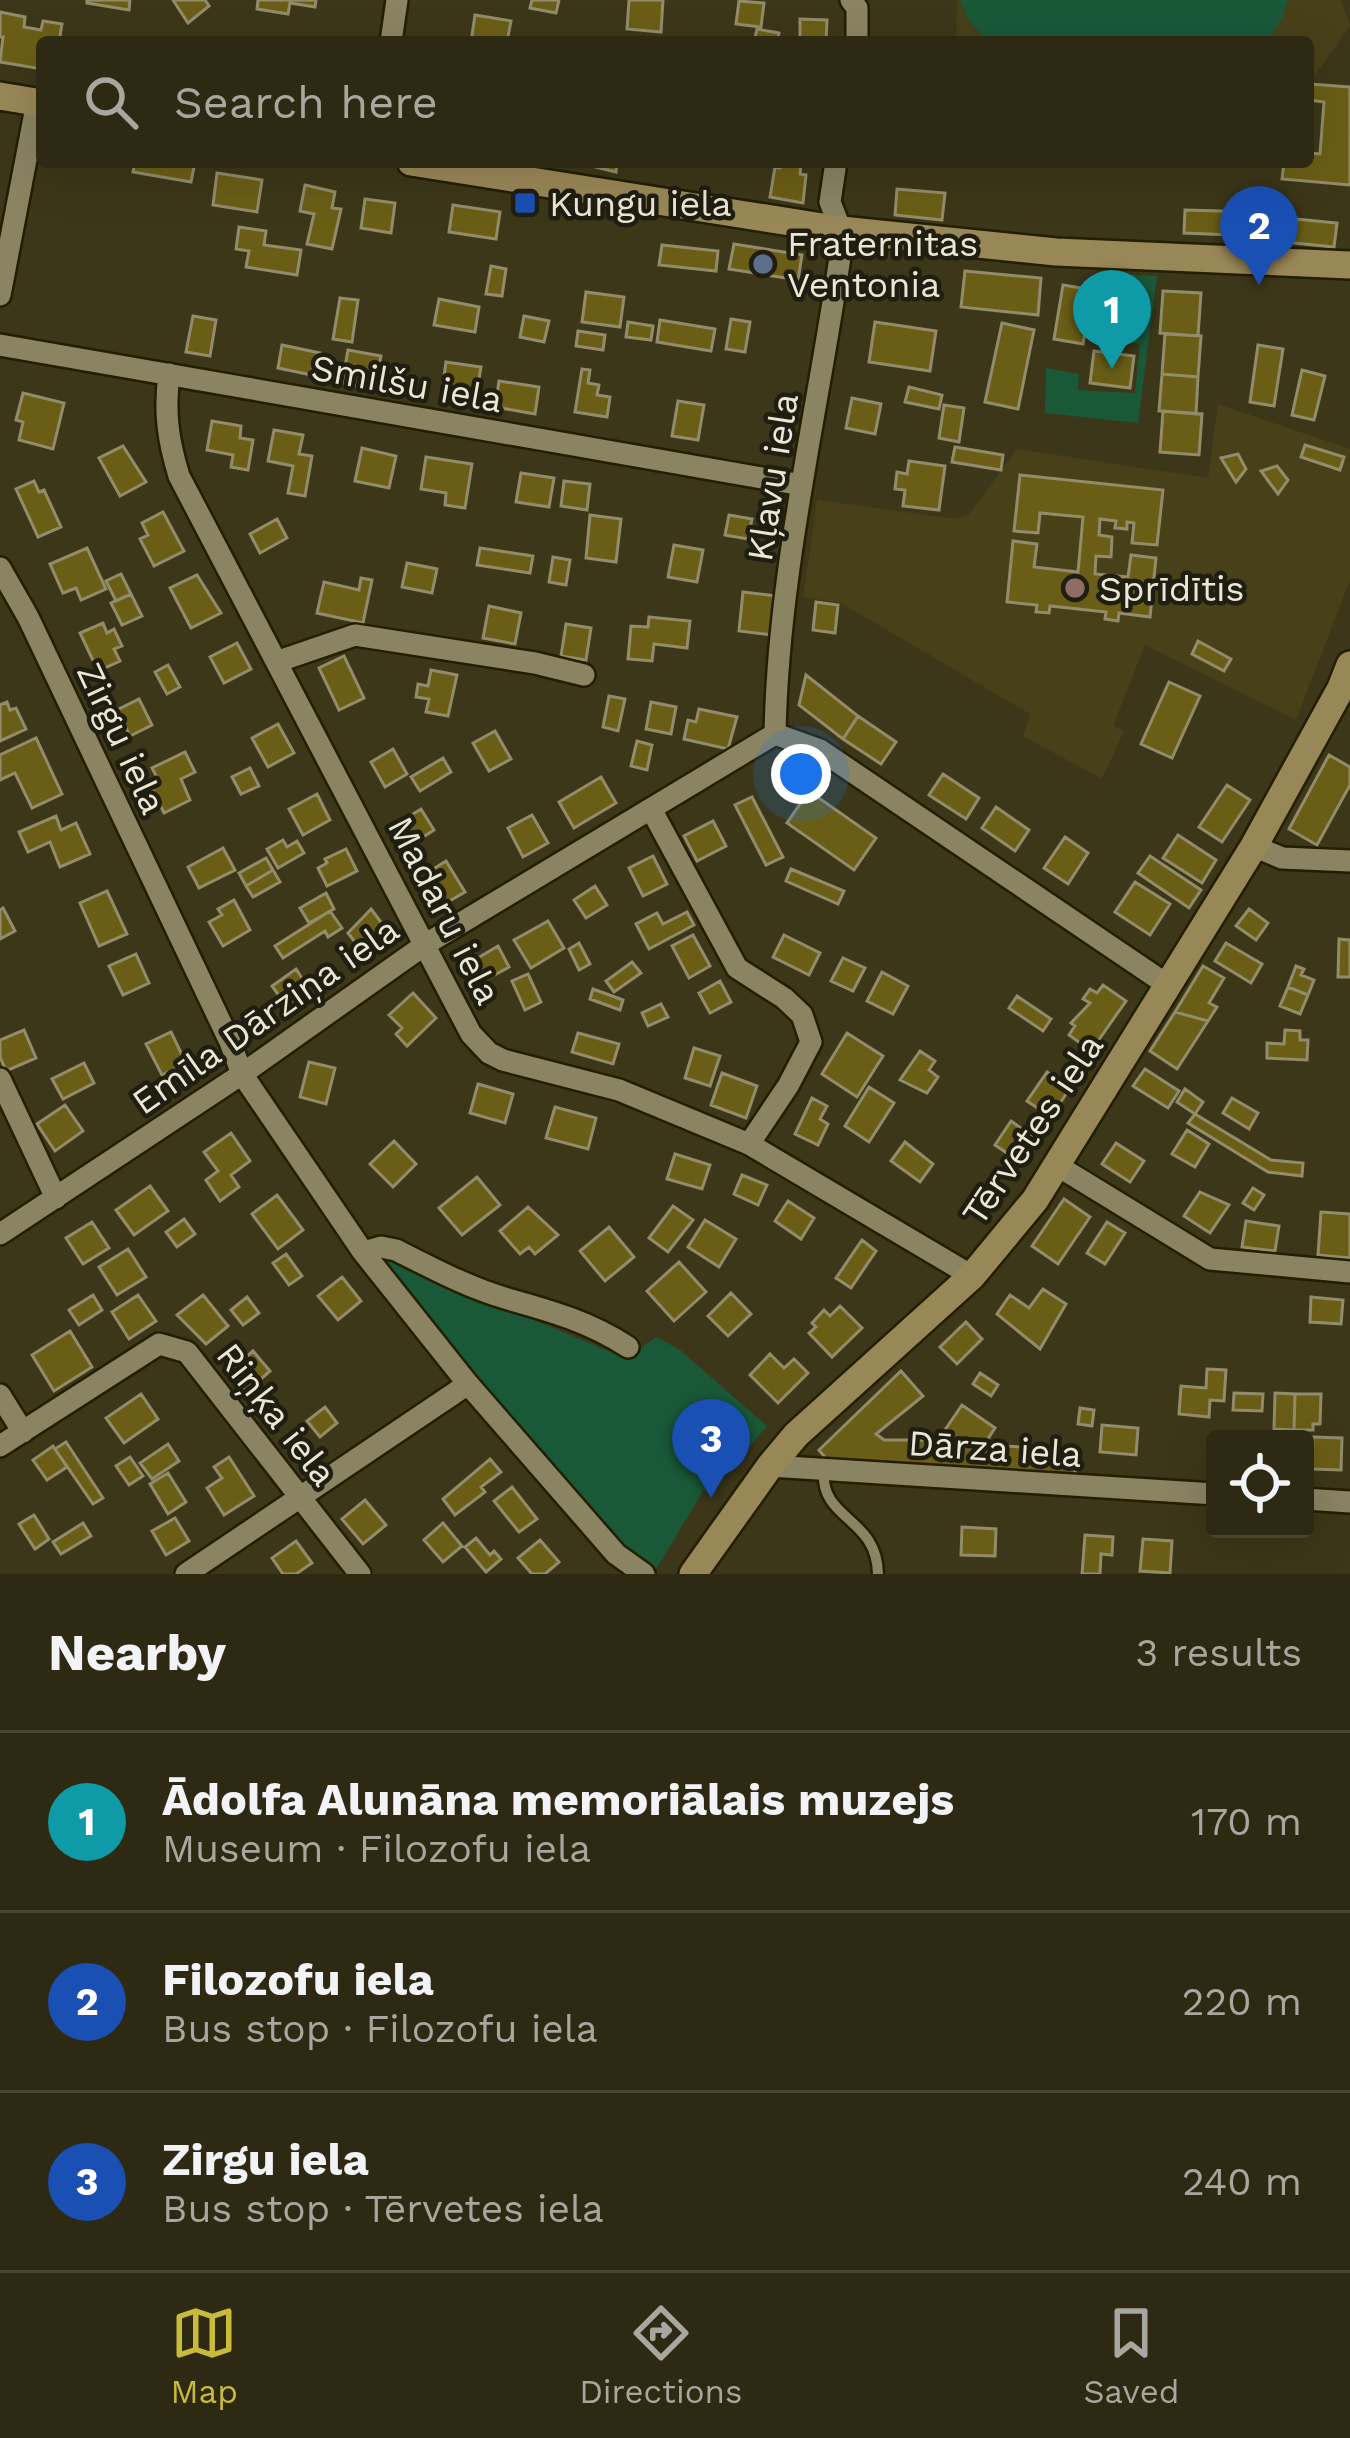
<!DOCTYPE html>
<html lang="en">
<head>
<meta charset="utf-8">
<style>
  :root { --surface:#2d2912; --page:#35311b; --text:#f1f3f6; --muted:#a7a69f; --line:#484532; --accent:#c8bb3b }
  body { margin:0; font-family:"Work Sans",sans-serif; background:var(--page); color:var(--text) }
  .controls { position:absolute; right:36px; bottom:36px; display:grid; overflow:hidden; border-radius:12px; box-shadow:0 12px 48px #0002 }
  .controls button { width:108px; height:108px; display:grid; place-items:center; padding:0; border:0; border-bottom:3px solid var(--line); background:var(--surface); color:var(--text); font:60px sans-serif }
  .you { position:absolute; left:801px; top:774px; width:42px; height:42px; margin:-30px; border:9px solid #fff; border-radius:50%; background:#1a73e8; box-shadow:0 0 0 18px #1a73e833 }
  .badge { display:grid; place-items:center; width:78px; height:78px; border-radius:50%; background:var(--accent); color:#fff; font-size:39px; font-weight:700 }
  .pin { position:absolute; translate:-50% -99px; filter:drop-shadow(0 3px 6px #0008) }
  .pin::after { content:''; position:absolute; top:63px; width:42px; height:36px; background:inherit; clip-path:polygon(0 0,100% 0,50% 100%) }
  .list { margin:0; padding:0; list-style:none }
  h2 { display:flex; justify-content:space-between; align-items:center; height:156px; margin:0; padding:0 48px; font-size:51px }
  h2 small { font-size:39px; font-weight:400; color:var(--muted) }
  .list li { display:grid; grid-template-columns:78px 1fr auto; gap:36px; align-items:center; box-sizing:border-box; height:180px; padding:0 48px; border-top:3px solid var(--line) }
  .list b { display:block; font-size:45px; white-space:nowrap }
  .list p { margin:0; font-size:39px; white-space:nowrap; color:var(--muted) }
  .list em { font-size:39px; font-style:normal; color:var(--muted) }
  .icon { flex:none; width:66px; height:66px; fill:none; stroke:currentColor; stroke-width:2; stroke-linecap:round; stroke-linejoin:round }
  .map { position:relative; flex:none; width:1350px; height:1574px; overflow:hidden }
  .search { position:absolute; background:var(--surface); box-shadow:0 12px 48px #0002; left:36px; right:36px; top:36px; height:132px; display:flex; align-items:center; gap:30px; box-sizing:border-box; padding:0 42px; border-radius:12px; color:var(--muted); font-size:45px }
  .sheet { height:696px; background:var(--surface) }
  nav { display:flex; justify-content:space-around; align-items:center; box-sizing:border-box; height:168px; border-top:3px solid var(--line); background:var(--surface); font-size:33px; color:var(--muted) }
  nav a { display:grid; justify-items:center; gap:6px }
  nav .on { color:var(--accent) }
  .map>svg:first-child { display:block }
</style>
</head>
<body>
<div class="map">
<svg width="1350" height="1574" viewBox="0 0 1350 1574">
  <rect width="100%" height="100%" fill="#3c3718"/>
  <path fill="#474019" d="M957 0H1341L1350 26 1315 75 1308 74V42H956Z
    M1218 404 1350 449V580L1296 720 1145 645 1113 726 1124 731 1102 779 1023 736 1030 714 841 603 803 597 817 500 957 519 969 514 1017 449 1208 478Z"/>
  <path fill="#195938" d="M960 0H1288L1283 17 1267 42H989L969 21Z
    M1102 273 1116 274 1110 341H1096Z
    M1122 274 1157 276 1138 423 1045 413 1046 368 1079 374 1078 390 1135 393 1140 344 1116 341 1117 328 1124 323 1119 313Z
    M385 1258 618 1355 629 1357 656 1337 679 1349 767 1426 739 1459 723 1466 703 1491 656 1569 614 1539 380 1265Z"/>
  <path fill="#6a5e16" stroke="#928c6b" stroke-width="3" d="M87 0H130L129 10 87 3Z
    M173 0H205L209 6 188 23Z
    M258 0H316L315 7 290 3 288 14 257 9Z
    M532 0H559L556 13 530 8Z
    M629 0H663L661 32 627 29Z
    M739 1 764 3 761 27 736 24Z
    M0 12 25 17 24 27 41 30 43 21 62 24 59 42H42V69L0 62 3 37H0Z
    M475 15 511 21 507 42H471Z
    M800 19 827 20 826 42H800Z
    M757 29 779 33 777 42H754Z
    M1310 84 1350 87V185L1282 179 1284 162H1308V153L1320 154 1324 102 1309 100Z
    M135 162H195L191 182 133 172Z
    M576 162H617L616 172Z
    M781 162 801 164 800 174 806 175 803 203 770 197 775 167 780 168Z
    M217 173 262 180 257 212 213 205Z
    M305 185 335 192 332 208 341 209 332 249 307 244 314 214 300 211Z
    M897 189 945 193 942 220 895 215Z
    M365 199 395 203 391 233 361 228Z
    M453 205 500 212 496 239 449 232Z
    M1185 210 1257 212 1256 236 1184 233Z
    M1276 217 1337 223 1334 247 1274 241Z
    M239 227 266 231 264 245 301 250 297 275 246 267 249 251 236 249Z
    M734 244 802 255 798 280 729 269Z
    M662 245 718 251 716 271 659 265Z
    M491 266 506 269 502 296 486 294Z
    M965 271 1041 278 1038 315 961 307Z
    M1063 285 1093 290 1083 344 1054 339Z
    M1163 291 1201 293 1198 336 1160 333Z
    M586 292 624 297 620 327 582 322Z
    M340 298 358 300 352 342 333 339Z
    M439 299 479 307 475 332 434 325Z
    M193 316 216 320 210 356 186 352Z
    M524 316 549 321 544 342 520 337Z
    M731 319 750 322 745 352 726 349Z
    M660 320 715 329 711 351 657 342Z
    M628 322 653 326 651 340 626 337Z
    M875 322 936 331 930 371 869 362Z
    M1002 323 1034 330 1018 409 985 402Z
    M578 331 605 335 603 350 576 346Z
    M1165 334 1201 336 1198 377 1162 374Z
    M282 345 320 353 316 376 278 368Z
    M1258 345 1283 349 1274 406 1250 402Z
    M348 350 381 356 374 390 342 383Z
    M1094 351 1134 356 1130 388 1090 383Z
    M446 362 481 367 475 403 441 397Z
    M582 369 590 370 588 383 599 385 597 395 610 397 607 417 575 412Z
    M1302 370 1325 376 1314 420 1292 415Z
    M1162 374 1198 377 1196 414 1159 411Z
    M499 381 539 387 535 414 495 407Z
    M909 387 942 395 939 409 905 402Z
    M23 393 64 403 53 449 19 440 23 422 16 420Z
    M852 398 881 404 875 434 846 428Z
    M678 401 704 405 698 440 672 436Z
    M944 405 964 408 959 442 939 438Z
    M1163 411 1202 414 1199 455 1160 452Z
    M212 421 241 426 240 438 253 440 248 470 231 467 233 455 207 450Z
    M274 430 303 435 299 454 312 456 305 496 288 493 293 466 268 461Z
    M1305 445 1344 457 1340 470 1301 457Z
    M123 446 146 482 120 496 99 458Z
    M955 447 1003 455 1001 470 952 462Z
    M362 448 396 456 389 488 355 481Z
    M1238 454 1246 469 1236 482 1221 458Z
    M426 457 472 464 465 508 445 505 446 493 421 489Z
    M909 461 945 466 939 510 903 506 905 490 895 489 897 472 907 474Z
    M1277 466 1288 480 1278 494 1261 471Z
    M521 473 554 478 549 507 516 502Z
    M1020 475 1163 490 1157 545 1132 543 1134 523 1127 522V529L1115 528 1116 521 1100 519 1099 535 1112 537 1111 557 1096 556 1095 574 1128 577 1131 555 1156 558 1150 617 1119 613 1118 621 1105 619 1106 612 1050 606 1049 613 1036 612 1037 605 1007 602 1013 541 1037 544 1034 567 1078 572 1083 517 1040 513 1038 533 1014 531Z
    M34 481 39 492 44 490 61 527 38 537 16 489Z
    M564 481 590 484 587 510 561 506Z
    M163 512 184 551 154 566 140 539 148 535 142 523Z
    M590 515 621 519 616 562 586 558Z
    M729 515 752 519 748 539 725 535Z
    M277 519 287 538 260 553 250 534Z
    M674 545 703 550 697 582 668 577Z
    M87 548 106 589 81 600 76 588 63 593 50 564Z
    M480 548 533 556 530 573 477 565Z
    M553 557 570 560 566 585 549 582Z
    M407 563 437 569 432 593 402 587Z
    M121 574 131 594 116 601 106 581Z
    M197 575 221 613 191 628 170 588Z
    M361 578 372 580 363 623 317 613 324 582 359 590Z
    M743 592 777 596 773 635 739 631Z
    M131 594 142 616 122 625 111 603Z
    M816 602 838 605 835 633 813 630Z
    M489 606 521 613 515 644 483 638Z
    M649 617 690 621 687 648 654 644 652 661 628 659 631 626 648 627Z
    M103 623 107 633 114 629 122 646 114 649 120 661 98 671 80 633Z
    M566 624 591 628 586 660 561 656Z
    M1198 641 1231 659 1224 671 1192 654Z
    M237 643 251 669 224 683 210 657Z
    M344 656 364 698 339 710 319 668Z
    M168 665 180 687 167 694 155 672Z
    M431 670 457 675 448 716 426 712 429 699 416 697 418 684 428 686Z
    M806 675 858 716 843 739 799 705Z
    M1169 682 1200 696 1172 758 1141 744Z
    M609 696 625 699 618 731 603 727Z
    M139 699 152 725 130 736 117 710Z
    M7 702 10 710 16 708 26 729 0 741V705Z
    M651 702 676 707 671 734 646 729Z
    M699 709 737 717 728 749 684 739 688 720 696 722Z
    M858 716 896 742 881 764 843 739Z
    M278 724 294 753 268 767 252 738Z
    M495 731 511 759 489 771 473 743Z
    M36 738 62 794 32 808 15 773 0 780V755Z
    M637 741 652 745 647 770 631 766Z
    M393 749 407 774 385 787 371 762Z
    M185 752 195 772 181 779 190 800 164 813 152 788 160 783 152 768Z
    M1329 755 1350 767V785L1317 845 1289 829Z
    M443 758 451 772 420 791 411 777Z
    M250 768 259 786 241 794 232 777Z
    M943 774 979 798 966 819 929 795Z
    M601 777 616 803 574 828 559 802Z
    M1227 785 1250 800 1222 842 1199 827Z
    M809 791 876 838 854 870 787 823Z
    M317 794 330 820 303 835 289 809Z
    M752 797 783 857 766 865 735 805Z
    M996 807 1029 830 1015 851 982 828Z
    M421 809 434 830 414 843 400 822Z
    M532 815 548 843 523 857 508 828Z
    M56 816 61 830 76 823 90 854 60 867 50 842 28 852 19 832Z
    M713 821 726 846 697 861 684 836Z
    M1178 835 1216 860 1202 883 1163 858Z
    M1065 837 1088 853 1068 884 1044 868Z
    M283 840 287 847 297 841 304 853 278 868 267 849Z
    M223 848 235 870 199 888 188 867Z
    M346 849 357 871 327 886 318 868 327 863 325 859Z
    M653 856 667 884 643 896 629 868Z
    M1150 856 1201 890 1189 908 1138 873Z
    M266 858 273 870 246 886 239 873Z
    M446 861 465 892 446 903 427 873Z
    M791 869 844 891 838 904 786 881Z
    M273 870 280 882 253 897 246 886Z
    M1135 882 1170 904 1150 935 1115 912Z
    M595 886 607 905 586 918 574 900Z
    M107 891 127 934 99 946 80 903Z
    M326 893 334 909 309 923 300 908Z
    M234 900 250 930 223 946 209 922 222 915 218 909Z
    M3 908 15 931 0 939V910Z
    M371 909 390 934 364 954 348 933Z
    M1249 909 1268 923 1256 940 1236 926Z
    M330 911 342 928 328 937 325 931 283 958 275 946Z
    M687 912 694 925 649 949 636 924 657 913 663 924Z
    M548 921 564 948 531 968 514 940Z
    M693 935 710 966 689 978 672 946Z
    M784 935 820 953 809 975 773 957Z
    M1339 939 1350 940V977H1338Z
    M579 943 590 964 579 970 569 949Z
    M1226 943 1262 964 1251 983 1215 961Z
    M498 946 509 967 487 979 476 959Z
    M136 954 149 983 123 995 109 966Z
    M843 958 865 968 853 991 831 981Z
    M632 962 641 973 614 992 606 981Z
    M1203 966 1224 978 1209 1003 1217 1007 1208 1021 1175 1012Z
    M1296 966 1304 969 1301 975 1314 980 1308 995 1288 987Z
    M296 969 313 995 290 1011 272 986Z
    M882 972 908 986 893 1014 867 1001Z
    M528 974 541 1002 525 1010 512 981Z
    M720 981 731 1002 710 1013 699 993Z
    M1103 985 1126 1001 1091 1051 1069 1035 1075 1026 1071 1023 1090 1003 1083 999 1090 989 1097 993Z
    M1288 987 1308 995 1300 1014 1280 1006Z
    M593 989 623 1000 620 1010 590 999Z
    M413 993 436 1018 407 1046 396 1034 402 1028 389 1015Z
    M1017 996 1051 1019 1043 1031 1009 1008Z
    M661 1004 668 1017 648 1026 642 1013Z
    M1175 1012 1208 1021 1177 1069 1150 1051Z
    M24 1030 36 1058 6 1071 0 1057V1040Z
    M1285 1030 1300 1031V1040H1308L1307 1060 1267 1058V1043L1284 1044Z
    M171 1032 186 1063 162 1075 146 1044Z
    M578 1033 619 1044 613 1064 572 1052Z
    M847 1033 883 1056 857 1097 822 1074Z
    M694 1048 720 1056 710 1086 685 1078Z
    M920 1051 935 1061 929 1070 938 1077 927 1093 900 1080Z
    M309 1062 335 1068 326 1104 300 1097Z
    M84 1063 94 1083 63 1099 52 1079Z
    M1145 1069 1179 1091 1168 1108 1133 1086Z
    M1047 1072 1070 1088 1051 1117 1027 1101Z
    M722 1073 757 1086 746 1118 711 1105Z
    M478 1084 513 1094 505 1123 470 1113Z
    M869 1087 894 1103 869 1142 845 1126Z
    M1185 1089 1203 1102 1195 1114 1177 1102Z
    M812 1098 827 1106 820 1119 828 1124 818 1145 795 1134Z
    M1232 1098 1258 1113 1249 1129 1223 1113Z
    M65 1105 83 1131 55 1151 37 1124Z
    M555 1107 596 1118 588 1149 546 1138Z
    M1195 1114 1271 1160 1303 1163 1302 1176 1268 1172 1188 1123Z
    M1011 1121 1038 1140 1022 1163 995 1145Z
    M1187 1130 1209 1144 1195 1167 1172 1154Z
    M231 1133 250 1161 231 1175 239 1187 220 1201 206 1180 218 1171 204 1152Z
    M394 1141 416 1164 393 1187 370 1164Z
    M905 1142 933 1164 920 1182 891 1161Z
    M1116 1143 1144 1161 1130 1182 1102 1164Z
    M675 1154 710 1165 702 1189 667 1179Z
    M742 1175 767 1185 758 1205 734 1194Z
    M477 1177 500 1205 462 1235 439 1208Z
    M150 1186 168 1211 134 1235 116 1210Z
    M1253 1188 1264 1195 1254 1210 1243 1203Z
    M1200 1192 1229 1205 1210 1233 1184 1216Z
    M277 1195 303 1230 278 1249 252 1214Z
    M1064 1199 1090 1217 1058 1264 1032 1246Z
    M788 1201 814 1218 801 1239 775 1221Z
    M673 1206 693 1220 668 1252 649 1238Z
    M528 1207 558 1235 535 1254 529 1247 520 1254 500 1231Z
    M1321 1212 1350 1214V1258L1318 1255Z
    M184 1219 195 1234 177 1247 166 1232Z
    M705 1220 736 1239 719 1267 688 1247Z
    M1246 1221 1279 1226 1275 1251 1242 1247Z
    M92 1222 109 1248 83 1264 66 1238Z
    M1107 1222 1125 1233 1105 1264 1087 1253Z
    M609 1227 634 1257 605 1281 580 1251Z
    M862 1240 876 1251 851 1288 836 1278Z
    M128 1249 146 1277 117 1295 99 1267Z
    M286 1254 302 1276 289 1285 273 1263Z
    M679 1262 706 1292 674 1321 647 1291Z
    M342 1277 361 1301 338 1320 318 1296Z
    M1043 1289 1066 1304 1040 1349 997 1314 1010 1295 1029 1308Z
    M731 1293 751 1314 728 1336 708 1316Z
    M93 1295 102 1310 79 1325 69 1310Z
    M138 1295 156 1321 129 1339 112 1312Z
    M203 1295 228 1326 206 1344 177 1315Z
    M247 1297 259 1313 243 1325 231 1310Z
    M1311 1297 1343 1300 1341 1324 1310 1322Z
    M840 1306 862 1328 832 1357 809 1333 816 1327 812 1323 824 1310 830 1316Z
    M966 1322 982 1339 957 1364 940 1347Z
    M70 1331 92 1367 54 1391 32 1355Z
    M253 1351 270 1371 246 1392 229 1372Z
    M770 1354 784 1368 794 1359 808 1373 778 1403 750 1375Z
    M1207 1369 1226 1370 1224 1401 1210 1400 1209 1417 1179 1414 1181 1386 1206 1388Z
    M901 1371 923 1396 876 1434 884 1440H938L962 1405 995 1428 984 1445 1077 1450 1075 1476 828 1461 819 1450Z
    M980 1373 998 1385 991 1396 973 1384Z
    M1234 1393 1263 1394 1262 1411 1233 1410Z
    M1275 1393 1295 1394 1294 1430 1274 1429Z
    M141 1394 158 1419 124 1443 106 1418Z
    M1295 1394H1321L1320 1424H1313V1430H1294Z
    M325 1407 337 1423 320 1437 307 1421Z
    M1080 1408 1094 1410 1092 1426 1078 1424Z
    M1102 1425 1138 1428 1136 1455 1100 1452Z
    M1313 1437 1342 1438 1341 1470 1312 1469Z
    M66 1442 103 1498 93 1504 55 1449Z
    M168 1444 179 1461 152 1479 140 1463Z
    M53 1446 67 1467 47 1480 33 1460Z
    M130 1457 143 1476 129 1485 116 1466Z
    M229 1457 254 1496 224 1515 207 1488 222 1478 214 1467Z
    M490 1459 501 1472 481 1487 485 1492 455 1515 443 1499Z
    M168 1473 186 1502 168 1514 150 1484Z
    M512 1487 537 1519 519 1532 494 1501Z
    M365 1500 386 1525 363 1544 342 1519Z
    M34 1515 49 1539 35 1549 19 1524Z
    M175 1518 189 1541 166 1555 152 1531Z
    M83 1523 91 1536 61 1554 53 1542Z
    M443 1523 462 1546 443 1562 424 1540Z
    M962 1527 996 1529 995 1556 961 1555Z
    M1085 1535 1113 1537 1112 1555 1101 1554 1100 1574H1082Z
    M476 1538 490 1555 494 1551 501 1559 486 1572 465 1547Z
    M1143 1539 1172 1541 1170 1573 1140 1571Z
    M540 1540 559 1562 545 1574H532L518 1558Z
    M296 1541 312 1563 296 1574H283L272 1558Z"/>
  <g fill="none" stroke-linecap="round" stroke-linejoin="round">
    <g stroke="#231e00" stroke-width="15">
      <path id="lane" d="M824 1469C819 1521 877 1516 878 1574"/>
    </g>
    <g stroke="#231e00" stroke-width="26">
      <path id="street" d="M851 0 857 8V42
        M391 42 397 0
        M0 295 37 102
        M0 345 802 485
        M169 374C164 412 168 440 179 476L471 1034 489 1053 503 1060 619 1090 749 1144 972 1276
        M0 568 28 617 230 1042 242 1074 363 1252 468 1384 616 1554 644 1574
        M279 661 355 635 535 663 584 675
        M775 734C778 575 817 415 840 257L841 230 830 202 836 162
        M651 809 737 968 784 998 802 1015 811 1042 788 1086 749 1144
        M1254 846 1282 858 1350 861
        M0 1079 56 1198
        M1058 1166 1210 1259 1350 1272
        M0 1234 242 1074 426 944 775 734 820 750 1169 986
        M363 1252 381 1247 396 1250C432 1268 469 1288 508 1299 551 1311 590 1322 628 1347
        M0 1395 23 1432
        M0 1446 159 1344 187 1352 360 1574
        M770 1466 1215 1494
        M1305 1499 1350 1502
        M186 1574 468 1384"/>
    </g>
    <g stroke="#231e00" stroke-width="32">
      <path id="secondary" d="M0 96 42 103
        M411 162 841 230 1056 252 1350 265
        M693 1574 770 1466 796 1435 972 1276 1035 1200 1254 846 1341 688 1350 665"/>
    </g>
    <use href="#lane" stroke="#8a8463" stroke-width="10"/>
    <use href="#street" stroke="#8a8463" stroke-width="21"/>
    <use href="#secondary" stroke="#998857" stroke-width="27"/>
  </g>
  <rect fill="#1a4fb4" stroke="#201e11" stroke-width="4.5" x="513" y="191" width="24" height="24" rx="6"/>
  <circle fill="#5c6f8a" stroke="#201e11" stroke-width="4.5" cx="763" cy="264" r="12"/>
  <circle fill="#8d6e63" stroke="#201e11" stroke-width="4.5" cx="1075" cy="588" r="12"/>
  <g text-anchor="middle" stroke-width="9" stroke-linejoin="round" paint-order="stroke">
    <g font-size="36" fill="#eae7d5" stroke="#201e11" text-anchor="start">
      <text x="549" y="216">Kungu iela</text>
      <text x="787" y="256">Fraternitas<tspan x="787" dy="41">Ventonia</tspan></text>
      <text x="1099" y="601">Sprīdītis</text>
    </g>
    <g font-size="36" fill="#eae7d5" stroke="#201e11">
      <text transform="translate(407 383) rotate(10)" y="13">Smilšu iela</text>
      <text transform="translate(772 477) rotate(-81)" y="13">Kļavu iela</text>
      <text transform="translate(122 738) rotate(65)" y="13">Zirgu iela</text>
      <text transform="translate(445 910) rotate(63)" y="13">Madaru iela</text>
      <text transform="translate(265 1015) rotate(-35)" y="13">Emīla Dārziņa iela</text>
      <text transform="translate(1032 1129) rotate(-56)" y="13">Tērvetes iela</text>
      <text transform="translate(277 1414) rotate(52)" y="13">Riņķa iela</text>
      <text transform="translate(995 1448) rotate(4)" y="13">Dārza iela</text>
    </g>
  </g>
</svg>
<div class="controls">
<button><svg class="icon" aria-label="locate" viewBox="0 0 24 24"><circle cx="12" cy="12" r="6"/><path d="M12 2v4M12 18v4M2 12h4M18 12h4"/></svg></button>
</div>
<div class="you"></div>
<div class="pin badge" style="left:1112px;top:369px;background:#0f9aa8">1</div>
<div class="pin badge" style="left:1259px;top:285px;background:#1a4fb4">2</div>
<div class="pin badge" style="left:711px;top:1498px;background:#1a4fb4">3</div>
<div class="search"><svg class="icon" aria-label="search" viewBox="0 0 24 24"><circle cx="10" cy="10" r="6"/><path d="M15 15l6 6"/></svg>Search here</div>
</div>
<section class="sheet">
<h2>Nearby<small>3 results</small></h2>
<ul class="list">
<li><span class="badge" style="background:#0f9aa8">1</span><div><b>Ādolfa Alunāna memoriālais muzejs</b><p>Museum · Filozofu iela</p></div><em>170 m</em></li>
<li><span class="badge" style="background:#1a4fb4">2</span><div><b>Filozofu iela</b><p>Bus stop · Filozofu iela</p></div><em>220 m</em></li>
<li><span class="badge" style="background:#1a4fb4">3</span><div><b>Zirgu iela</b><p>Bus stop · Tērvetes iela</p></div><em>240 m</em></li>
</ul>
</section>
<nav>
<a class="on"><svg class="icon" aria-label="map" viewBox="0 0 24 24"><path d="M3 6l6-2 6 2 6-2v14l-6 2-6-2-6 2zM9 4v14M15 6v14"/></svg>Map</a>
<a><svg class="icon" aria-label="directions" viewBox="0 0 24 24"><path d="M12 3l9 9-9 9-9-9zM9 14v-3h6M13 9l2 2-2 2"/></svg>Directions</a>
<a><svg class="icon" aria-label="saved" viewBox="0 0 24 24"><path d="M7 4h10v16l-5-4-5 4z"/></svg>Saved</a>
</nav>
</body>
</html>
